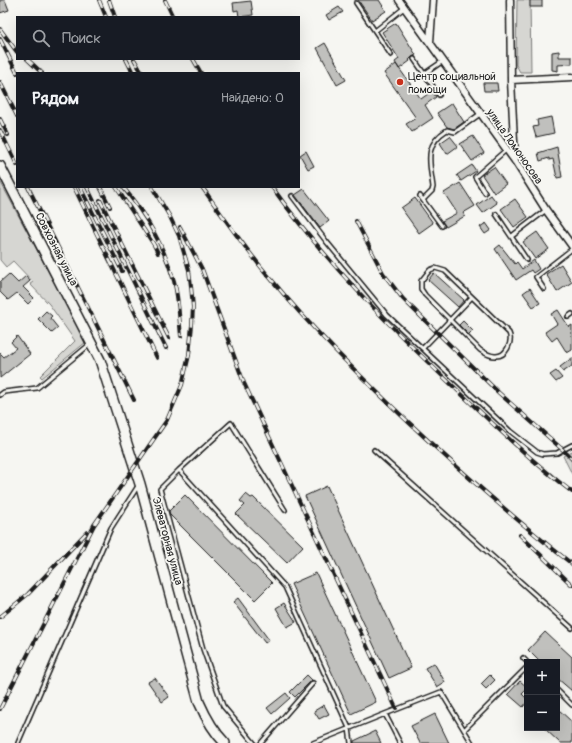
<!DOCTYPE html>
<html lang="ru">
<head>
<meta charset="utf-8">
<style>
  :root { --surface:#171b24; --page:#242831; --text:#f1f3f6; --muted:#9ea1a6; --line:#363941 }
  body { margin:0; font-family:Pangolin,sans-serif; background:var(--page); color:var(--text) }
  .controls { position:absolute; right:12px; bottom:12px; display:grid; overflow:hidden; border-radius:0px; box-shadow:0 4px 16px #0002 }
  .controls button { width:36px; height:36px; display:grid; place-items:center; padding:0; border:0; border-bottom:1px solid var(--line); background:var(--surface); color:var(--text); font:20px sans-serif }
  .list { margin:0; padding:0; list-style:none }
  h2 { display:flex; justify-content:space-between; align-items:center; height:52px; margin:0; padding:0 16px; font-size:17px }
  h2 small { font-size:13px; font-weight:400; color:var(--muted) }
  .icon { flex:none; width:22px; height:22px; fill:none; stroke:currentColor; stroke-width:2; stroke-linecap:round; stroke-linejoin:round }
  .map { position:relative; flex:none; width:572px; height:743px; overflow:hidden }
  .search { position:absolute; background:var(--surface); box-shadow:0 4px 16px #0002; left:16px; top:16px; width:284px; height:44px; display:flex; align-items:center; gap:10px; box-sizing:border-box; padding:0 14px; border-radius:0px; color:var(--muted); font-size:15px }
  .panel { position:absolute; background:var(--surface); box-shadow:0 4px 16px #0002; left:16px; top:72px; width:284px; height:116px; border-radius:0px }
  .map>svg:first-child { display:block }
</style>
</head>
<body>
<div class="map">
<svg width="572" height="743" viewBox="0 0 572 743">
  <rect width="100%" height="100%" fill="#f6f6f2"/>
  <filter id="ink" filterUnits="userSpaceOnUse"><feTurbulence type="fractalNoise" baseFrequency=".025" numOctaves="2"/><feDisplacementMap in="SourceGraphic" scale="8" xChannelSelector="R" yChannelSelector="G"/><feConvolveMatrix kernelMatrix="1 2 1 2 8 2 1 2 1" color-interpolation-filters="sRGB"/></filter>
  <g filter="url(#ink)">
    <path fill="#d6d6d2" stroke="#797977" d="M517 0H530L531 72H520L516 65Z
      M0 181 86 342 42 378 40 376 75 341 49 304 30 284 33 282 13 261 6 267 0 260Z
      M572 451V474L563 456Z"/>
    <path fill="#c0c0bd" stroke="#1c1c1c" d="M0 0H5L9 10 0 13Z
      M358 0H379L386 11 372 20Z
      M530 0H542V7H530Z
      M251 1 253 15 239 17 238 10 234 11 233 3Z
      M339 7 343 12 329 20 326 15Z
      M396 23 416 55 412 57 409 60 410 61 399 69 395 62 399 59 382 32Z
      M325 43 346 80 337 85 317 48Z
      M559 51V57H572V64L558 65V71L552 70V52Z
      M396 64 421 99 432 91 436 97 425 105 433 118 412 132 406 124 416 118 384 73Z
      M483 83H497L498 91H484Z
      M452 103 464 122 454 129 447 127 437 113Z
      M551 117 554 133 536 137 533 127 538 126 537 120Z
      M450 136 458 146 447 154 440 143Z
      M473 136 484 153 472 161 460 144Z
      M557 147 562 177 557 178 553 159 549 160V158L540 161 538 153Z
      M306 151 314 166 308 169 300 155Z
      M472 165 476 171 461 181 457 175Z
      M494 167 506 184 494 193 482 175Z
      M460 183 475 206 463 213 465 216 446 227 442 221 457 213 444 193Z
      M304 189 329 221 320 228 295 195Z
      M491 195 497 203 483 213 477 205Z
      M415 198 433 223 419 233 401 208Z
      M515 199 528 217 514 227 501 209Z
      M486 223 491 230 485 234 480 227Z
      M537 232 549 249 535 259 523 242Z
      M500 245 515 264 517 262 522 269 534 260 539 269 533 273 531 270 516 280 495 249Z
      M561 264 572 282 557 292 546 274Z
      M434 273 464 300 458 307 428 280Z
      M9 274 18 283 26 276 30 281 23 287 34 298 28 304 17 293 8 300 0 292V282Z
      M530 288 540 303 533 307 523 293Z
      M558 310 569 327 572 325V350L567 353 557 337 552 341 545 332 557 324 551 314Z
      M46 311 52 316 50 318 58 328 52 333 38 319Z
      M463 321 473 331 469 335 459 325Z
      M17 336 30 354 0 378V353L4 357 16 348 11 342Z
      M572 358V366L563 372 560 367Z
      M556 371 562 378 556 382 550 375Z
      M327 486 411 668 389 678 305 496Z
      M246 494 251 498 253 497 303 546 287 563 236 514 245 505 240 501Z
      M185 495 272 583 255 600 170 515 169 511Z
      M316 573 376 702 351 714 291 584Z
      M238 598 269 640 265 643 233 602Z
      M284 603 296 622 287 627 276 608Z
      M545 632 572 657V691L557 678V662H540L528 650Z
      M434 663 445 682 437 687 425 668Z
      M307 675 312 680 295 697 290 692Z
      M490 675 495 680 486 689 481 684Z
      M155 678 169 697 162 702 148 682Z
      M520 681 527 687V689L522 694 527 699V702L523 707 508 694Z
      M286 693 290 698 272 714 267 708Z
      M324 705 329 714 319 719 314 711Z
      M557 708 572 722V743H560L544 728H557Z
      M435 714 449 743H420L411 726Z
      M375 731 381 743H354V741Z"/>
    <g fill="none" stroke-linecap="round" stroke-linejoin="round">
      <g stroke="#1c1c1c" stroke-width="6">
        <path id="lane" d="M356 3 391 55
          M375 31 404 8
          M414 59 439 95
          M424 74 443 61
          M485 193 475 177 506 150
          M292 196 326 241 387 315 510 431 537 452 543 454 557 453 572 445
          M420 196 442 226
          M423 200 432 191 433 187C430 163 423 145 447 130L455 132 480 114
          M496 214 527 260
          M512 236 546 210
          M544 289 536 277 572 249
          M568 317 572 314
          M423 348 472 297 445 271 435 268 430 270 421 281V289L425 295 480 350C485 353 489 356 495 356 506 357 513 342 509 333L472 297
          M0 395 4 392 37 388 89 345
          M374 450 572 628
          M179 470 231 423 285 510
          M523 658 527 662
          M557 690 572 705
          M464 730 527 667
          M18 743 111 528 138 486
          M254 743 223 706 203 649 160 489 179 470 285 587 349 728 351 743
          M261 743 313 683
          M313 743 385 714
          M400 743 385 714 441 692 472 743"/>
      </g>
      <g stroke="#1c1c1c" stroke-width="9">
        <path id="street" d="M399 0 515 161 546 210 572 246
          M510 0 511 80 515 161
          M430 42 433 0
          M511 80 572 77"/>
      </g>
      <g stroke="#1c1c1c" stroke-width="12">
        <path id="secondary" d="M0 166 100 360 140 484 199 702C206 718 213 731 225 743"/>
      </g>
      <use href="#lane" stroke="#f6f6f2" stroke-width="3"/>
      <use href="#street" stroke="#f6f6f2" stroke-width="6"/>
      <use href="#secondary" stroke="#f6f6f2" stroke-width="9"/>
      <g stroke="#1c1c1c" stroke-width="4">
        <path id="rail" d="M99 0 106 17
          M109 0 115 17
          M165 0 173 17
          M0 29 17 52
          M0 39 17 73
          M27 59 42 73
          M126 59 133 73
          M134 59 142 73
          M193 59 201 73
          M0 82 17 116
          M0 119 8 135
          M0 130 17 165
          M28 187 134 400
          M74 187 157 358
          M80 187 122 271
          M87 187 166 348
          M100 187 110 207
          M116 187 154 245 158 253
          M123 187C146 215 164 246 174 281 179 299 179 318 181 336
          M202 187C224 218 246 250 271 279 311 328 357 373 403 417 457 468 513 518 572 564
          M272 187C325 261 388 325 454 387 492 423 530 460 572 492
          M100 200 169 338
          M356 221 383 273 403 299 499 393 563 450 572 459
          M180 227 202 269 244 383 396 708
          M520 535 572 585
          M0 617 28 594 87 532
          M0 709 94 525 167 420 182 385 189 355 192 325 193 307 191 286 189 270 179 236 170 217 152 187"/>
      </g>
      <use href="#rail" stroke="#f6f6f2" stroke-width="2.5" stroke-dasharray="8" stroke-linecap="butt"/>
    </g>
  </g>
  <circle fill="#c8321e" stroke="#f6f6f2" stroke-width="1.5" cx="400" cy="82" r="4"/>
  <g text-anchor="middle" stroke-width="3.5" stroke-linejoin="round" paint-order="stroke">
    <g font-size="11" fill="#1c1c1c" stroke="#f6f6f2" text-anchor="start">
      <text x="408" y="80">Центр социальной<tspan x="408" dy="13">помощи</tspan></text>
    </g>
    <g font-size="11" fill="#1c1c1c" stroke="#f6f6f2">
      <text transform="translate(515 146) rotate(55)" y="4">улица Ломоносова</text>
      <text transform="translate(57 249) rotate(63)" y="4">Совхозная улица</text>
      <text transform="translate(168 541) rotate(75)" y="4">Элеваторная улица</text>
    </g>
  </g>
</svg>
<div class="controls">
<button>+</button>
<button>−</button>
</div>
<div class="search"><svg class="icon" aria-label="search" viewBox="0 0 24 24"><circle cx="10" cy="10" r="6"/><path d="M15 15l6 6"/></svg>Поиск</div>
<section class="panel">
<h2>Рядом<small>Найдено: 0</small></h2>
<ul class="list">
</ul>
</section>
</div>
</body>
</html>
